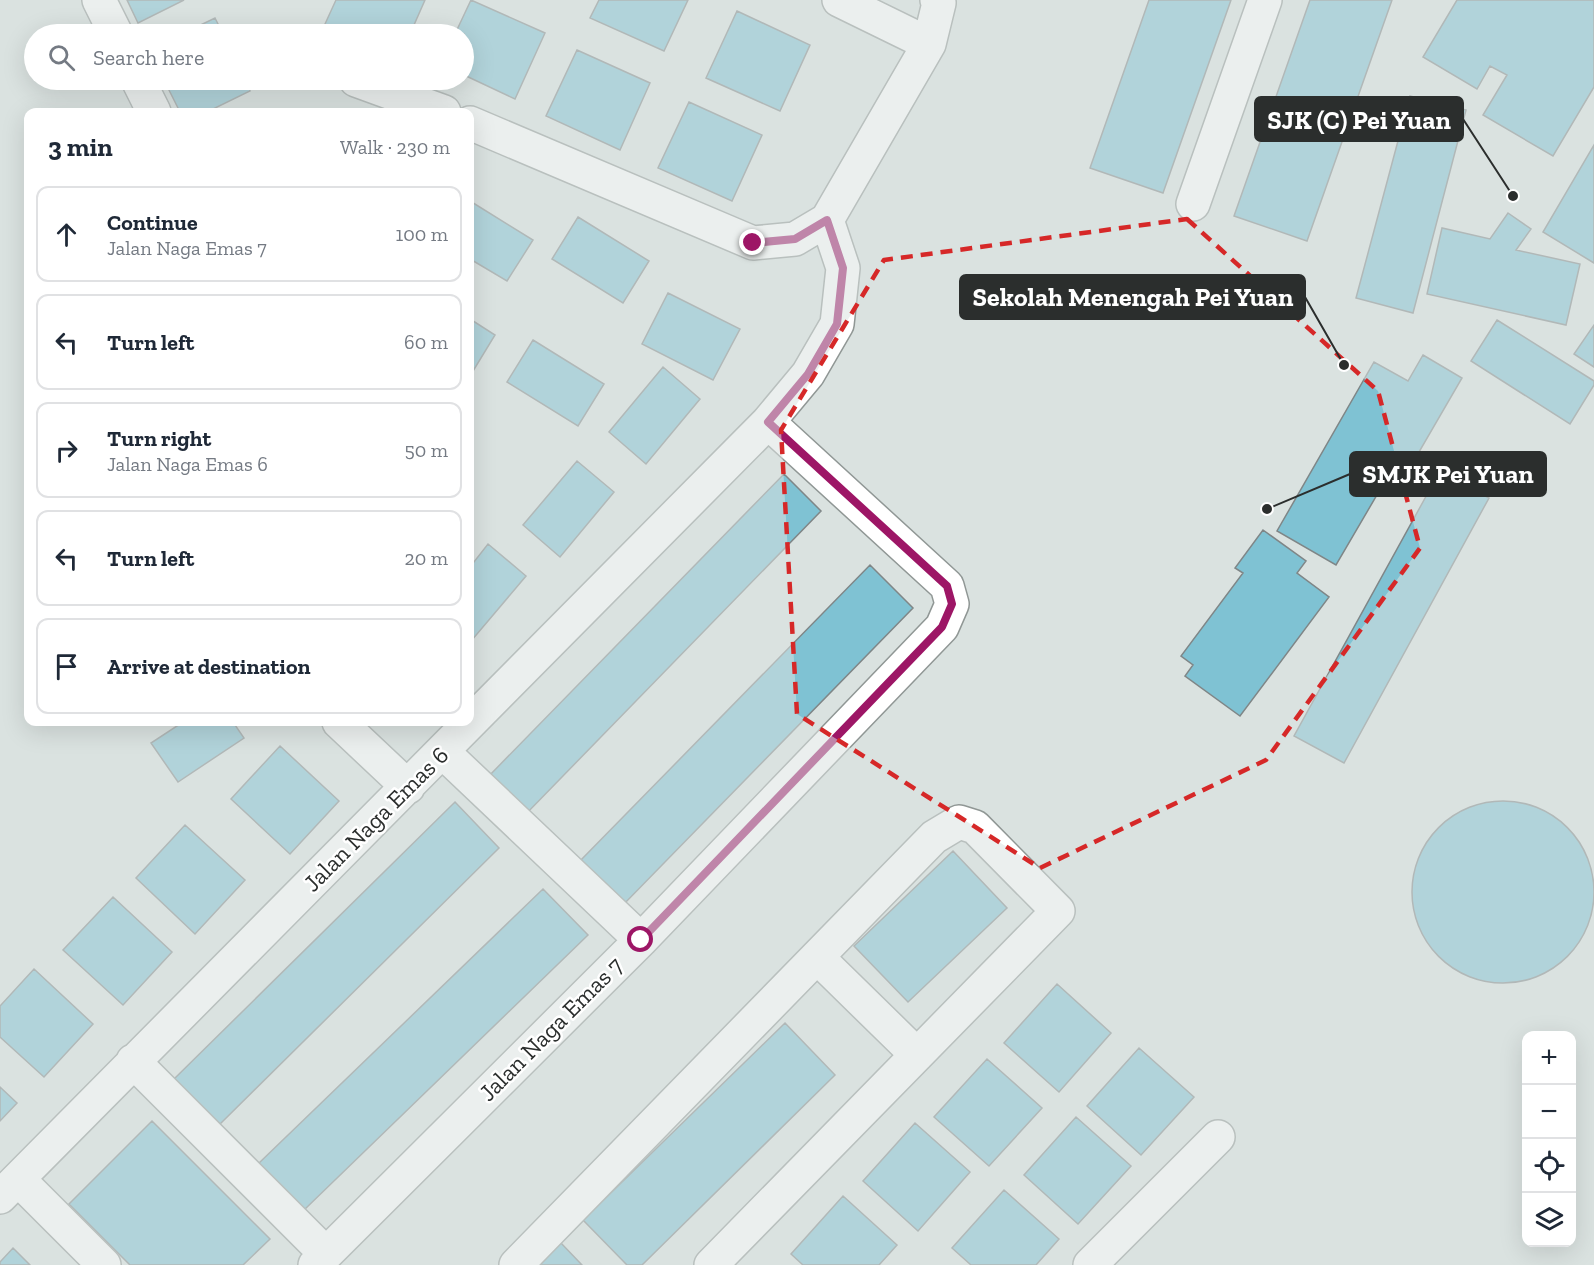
<!DOCTYPE html>
<html lang="en">
<head>
<meta charset="utf-8">
<style>
  :root { --surface:#fff; --page:#f6f6f7; --text:#1f2937; --muted:#747a83; --line:#e0e1e3 }
  body { margin:0; font-family:"Zilla Slab",serif; background:var(--page); color:var(--text) }
  .controls { position:absolute; right:18px; bottom:18px; display:grid; overflow:hidden; border-radius:12px; box-shadow:0 6px 24px #0002 }
  .controls button { width:54px; height:54px; display:grid; place-items:center; padding:0; border:0; border-bottom:2px solid var(--line); background:var(--surface); color:var(--text); font:30px sans-serif }
  .stop { position:absolute; width:18px; height:18px; margin:-14px; border:4px solid #9d1666; border-radius:50%; background:#fff }
  .stop.end { background:#9d1666; border-color:#fff; box-shadow:0 2px 6px #0008 }
  .list { margin:0; padding:0; list-style:none }
  h2 { display:flex; justify-content:space-between; align-items:center; height:78px; margin:0; padding:0 24px; font-size:26px }
  h2 small { font-size:20px; font-weight:400; color:var(--muted) }
  .list li { display:grid; grid-template-columns:39px 1fr auto; gap:18px; align-items:center; box-sizing:border-box; height:96px; margin:0 12px 12px; padding:0 12px; border:2px solid var(--line); border-radius:12px }
  .list b { display:block; font-size:22px; white-space:nowrap }
  .list p { margin:0; font-size:20px; white-space:nowrap; color:var(--muted) }
  .list em { font-size:20px; font-style:normal; color:var(--muted) }
  .icon { flex:none; width:33px; height:33px; fill:none; stroke:currentColor; stroke-width:2; stroke-linecap:round; stroke-linejoin:round }
  .map { position:relative; flex:none; width:1594px; height:1265px; overflow:hidden }
  .search { position:absolute; background:var(--surface); box-shadow:0 6px 24px #0002; left:24px; top:24px; width:450px; height:66px; display:flex; align-items:center; gap:15px; box-sizing:border-box; padding:0 21px; border-radius:33px; color:var(--muted); font-size:22px }
  .panel { position:absolute; background:var(--surface); box-shadow:0 6px 24px #0002; left:24px; top:108px; width:450px; height:618px; border-radius:12px }
  .map>svg:first-child { display:block }
</style>
</head>
<body>
<div class="map">
<svg width="1594" height="1265" viewBox="0 0 1594 1265">
  <rect width="100%" height="100%" fill="#dae2e0"/>
  <path fill="#7fc2d3" stroke="#7f8687" stroke-width="1.5" d="M127 0H184L138 23Z
    M336 0H425L410 34H348L325 24Z
    M471 0 545 33 515 99 464 75V34H455Z
    M599 0H688L664 51 590 18Z
    M1149 0H1231L1163 193 1090 168Z
    M1310 0H1392L1307 241 1234 216Z
    M1457 0H1594V87L1553 156 1483 115 1507 75 1490 66 1477 89 1423 57Z
    M737 11 810 45 780 111 706 78Z
    M215 18 223 34H182Z
    M577 50 650 83 620 150 546 116Z
    M164 80H245L250 91 207 112H180Z
    M1410 96 1466 110 1413 313 1356 298Z
    M689 102 762 135 732 201 658 168Z
    M1594 145V263L1543 232Z
    M470 201 533 240 507 281 470 259Z
    M1508 213 1531 229 1516 250 1580 264 1566 325 1427 294 1442 228 1490 239Z
    M578 217 649 261 623 303 552 259Z
    M668 293 740 329 713 380 642 344Z
    M470 319 495 335 470 376Z
    M1497 320 1594 381V385L1570 424 1471 361Z
    M1594 325V367L1574 354Z
    M533 340 604 384 578 426 507 382Z
    M1423 355 1462 378 1408 471 1395 464 1336 565 1277 531 1374 362 1408 381Z
    M663 367 700 399 646 464 609 432Z
    M577 461 614 492 560 557 523 525Z
    M1440 471 1489 498 1344 763 1294 736Z
    M784 474 821 511 524 816 486 779Z
    M1263 530 1306 561 1297 573 1329 597 1240 716 1185 676 1193 665 1181 656 1243 573 1235 568Z
    M488 544 526 576 472 640 470 638V567Z
    M870 565 913 608 623 905 579 862Z
    M183 722H233L244 738 178 782 151 743Z
    M280 746 339 801 290 854 231 799Z
    M1412 892a91 91 0 1 1 182 0a91 91 0 1 1-182 0Z
    M455 802 499 848 216 1128 171 1082Z
    M185 825 245 880 195 934 136 878Z
    M953 851 1007 908 908 1002 854 946Z
    M543 889 588 935 303 1211 258 1164Z
    M113 897 172 952 123 1005 63 950Z
    M34 969 93 1024 44 1077 0 1037V1006Z
    M1057 984 1111 1033 1059 1092 1004 1043Z
    M785 1023 835 1075 642 1265H627L583 1220Z
    M1139 1048 1194 1097 1141 1155 1087 1106Z
    M987 1059 1042 1108 989 1166 934 1117Z
    M0 1087 17 1103 0 1121Z
    M1076 1117 1131 1166 1078 1224 1024 1175Z
    M152 1121 270 1239 243 1265H130L69 1204Z
    M915 1123 970 1172 918 1231 863 1181Z
    M1004 1190 1059 1239 1036 1265H971L952 1248Z
    M843 1196 897 1245 879 1265H803L791 1254Z
    M560 1242 582 1265H537Z
    M13 1248 30 1265H0V1262Z"/>
  <g fill="none" stroke-linecap="round" stroke-linejoin="round">
    <g stroke="#909795" stroke-width="36">
      <path id="minor" d="M99 0 116 34
        M839 0 929 44
        M138 80 154 112
        M356 80 444 112
        M470 123 753 243 795 239 827 220 929 44 939 3 937 0
        M1193 204 1265 0
        M339 722 408 787
        M443 752 641 940
        M818 958 917 1055
        M133 1061 326 1254
        M18 1179 104 1265
        M0 1197 768 422 808 374 837 324 843 268 827 220
        M315 1265 641 940 942 627 952 604 947 586 768 422
        M516 1265 934 837 959 822 975 827 1058 911 711 1265
        M1090 1265 1218 1137"/>
    </g>
    <use href="#minor" stroke="#fff" stroke-width="33"/>
  </g>
  <g fill="none" stroke-linecap="round" stroke-linejoin="round">
    <path stroke="#9d1666" stroke-width="8" d="M641 940 942 627 952 604 947 586 768 422 808 374 837 324 843 268 827 220 795 239 753 243"/>
  </g>
  <path d="M0 0H1594V1265H0ZM1187 219 1378 391 1420 548 1266 760 1040 868 797 714 781 430 884 260Z" fill="#dae2e0" fill-opacity=".55" fill-rule="evenodd"/>
  <path fill="none" stroke="#d62828" stroke-width="4.5" stroke-dasharray="12 8" stroke-linejoin="round" d="M1187 219 1378 391 1420 548 1266 760 1040 868 797 714 781 430 884 260Z"/>
  <g text-anchor="middle" stroke-width="5" stroke-linejoin="round" paint-order="stroke">
    <g font-size="24" fill="#2b2e2d" stroke="#fff">
      <text transform="translate(376 819) rotate(-45)" y="8">Jalan Naga Emas 6</text>
      <text transform="translate(551 1029) rotate(-45)" y="8">Jalan Naga Emas 7</text>
    </g>
  </g>
  <path fill="none" stroke="#2b2e2d" stroke-width="2" d="M1513 196L1463 119M1344 365L1305 297M1267 509L1350 474"/>
  <g fill="#2b2e2d" stroke="#fff" stroke-width="2">
    <circle cx="1513" cy="196" r="6"/>
    <circle cx="1344" cy="365" r="6"/>
    <circle cx="1267" cy="509" r="6"/>
  </g>
  <g fill="#2b2e2d" stroke="#2b2e2d" stroke-width="2">
    <rect x="1255" y="97" width="208" height="44" rx="6"/>
    <rect x="960" y="275" width="345" height="44" rx="6"/>
    <rect x="1350" y="452" width="196" height="44" rx="6"/>
  </g>
  <g font-size="26" text-anchor="middle" font-weight="bold" fill="#fff">
    <text x="1359" y="129">SJK (C) Pei Yuan</text>
    <text x="1133" y="306">Sekolah Menengah Pei Yuan</text>
    <text x="1448" y="483">SMJK Pei Yuan</text>
  </g>
</svg>
<div class="controls">
<button>+</button>
<button>−</button>
<button><svg class="icon" aria-label="locate" viewBox="0 0 24 24"><circle cx="12" cy="12" r="6"/><path d="M12 2v4M12 18v4M2 12h4M18 12h4"/></svg></button>
<button><svg class="icon" aria-label="layers" viewBox="0 0 24 24"><path d="M12 4l9 5-9 5-9-5zM3 14l9 5 9-5"/></svg></button>
</div>
<div class="stop" style="left:641px;top:940px"></div>
<div class="stop end" style="left:753px;top:243px"></div>
<div class="search"><svg class="icon" aria-label="search" viewBox="0 0 24 24"><circle cx="10" cy="10" r="6"/><path d="M15 15l6 6"/></svg>Search here</div>
<section class="panel">
<h2>3 min<small>Walk · 230 m</small></h2>
<ul class="list">
<li><svg class="icon" aria-label="ahead" viewBox="0 0 24 24"><path d="M12 20V5M6 11l6-6 6 6"/></svg><div><b>Continue</b><p>Jalan Naga Emas 7</p></div><em>100 m</em></li>
<li><svg class="icon" aria-label="left" viewBox="0 0 24 24"><path d="M17 20v-9H6M10 6l-5 5 5 5"/></svg><div><b>Turn left</b></div><em>60 m</em></li>
<li><svg class="icon" aria-label="right" viewBox="0 0 24 24"><path d="M7 20v-9h11M14 6l5 5-5 5"/></svg><div><b>Turn right</b><p>Jalan Naga Emas 6</p></div><em>50 m</em></li>
<li><svg class="icon" aria-label="left" viewBox="0 0 24 24"><path d="M17 20v-9H6M10 6l-5 5 5 5"/></svg><div><b>Turn left</b></div><em>20 m</em></li>
<li><svg class="icon" aria-label="arrive" viewBox="0 0 24 24"><path d="M6 21V4h12l-3 4 3 4H6"/></svg><div><b>Arrive at destination</b></div></li>
</ul>
</section>
</div>
</body>
</html>
